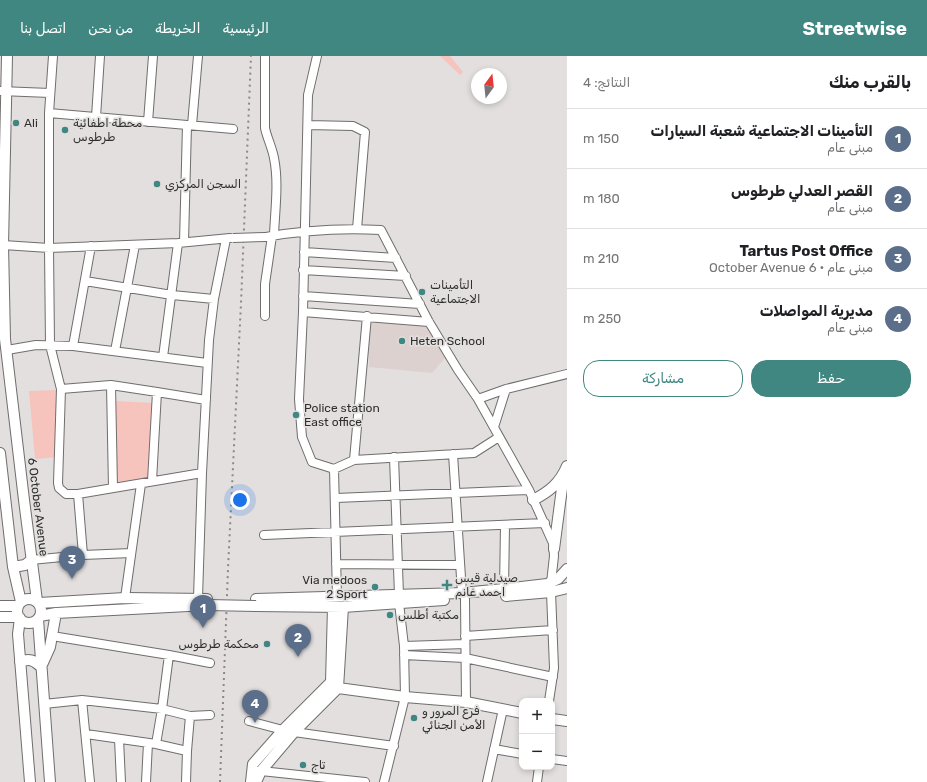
<!DOCTYPE html>
<html lang="ar">
<head>
<meta charset="utf-8">
<style>
  :root { --surface:#fff; --page:#f6f6f6; --text:#202124; --muted:#757577; --line:#e0e0e0; --accent:#408782 }
  body { margin:0; font-family:Rubik,"Noto Naskh Arabic",sans-serif; background:var(--page); color:var(--text); direction:rtl }
  .controls { position:absolute; right:12px; bottom:12px; display:grid; overflow:hidden; border-radius:8px; box-shadow:0 2px 6px #0003 }
  .controls button { width:36px; height:36px; display:grid; place-items:center; padding:0; border:0; border-bottom:1px solid var(--line); background:var(--surface); color:var(--text); font:20px sans-serif }
  .compass { position:absolute; left:471px; top:12px; width:36px; height:36px; border-radius:50%; background:var(--surface); box-shadow:0 2px 6px #0003; rotate:15deg }
  .you { position:absolute; left:240px; top:444px; width:14px; height:14px; margin:-10px; border:3px solid #fff; border-radius:50%; background:#1a73e8; box-shadow:0 0 0 6px #1a73e833 }
  .badge { display:grid; place-items:center; width:26px; height:26px; border-radius:50%; background:var(--accent); color:#fff; font-size:13px; font-weight:700 }
  .pin { position:absolute; translate:-50% -33px; filter:drop-shadow(0 1px 2px #0008) }
  .pin::after { content:''; position:absolute; top:21px; width:14px; height:12px; background:inherit; clip-path:polygon(0 0,100% 0,50% 100%) }
  .list { margin:0; padding:0; list-style:none }
  h2 { display:flex; justify-content:space-between; align-items:center; height:52px; margin:0; padding:0 16px; font-size:17px }
  h2 small { font-size:13px; font-weight:400; color:var(--muted) }
  .list li { display:grid; grid-template-columns:26px 1fr auto; gap:12px; align-items:center; box-sizing:border-box; height:60px; padding:0 16px; border-top:1px solid var(--line) }
  .list b { display:block; font-size:15px; white-space:nowrap }
  .list p { margin:0; font-size:13px; white-space:nowrap; color:var(--muted) }
  .list em { font-size:13px; font-style:normal; color:var(--muted) }
  .actions { display:flex; gap:8px; padding:12px 16px }
  .actions a { flex:1; padding:9px 0; border:1px solid var(--accent); border-radius:16px; text-align:center; font-size:14px; color:var(--accent) }
  .actions .main { background:var(--accent); color:#fff }
  .map { position:relative; flex:none; width:567px; height:726px; overflow:hidden; direction:ltr }
  header { display:flex; align-items:center; gap:24px; box-sizing:border-box; height:56px; padding:0 20px; background:var(--accent); color:#fff }
  header strong { font-size:19px }
  nav { display:flex; gap:22px; margin-inline-start:auto; font-size:14px }
  main { display:flex }
  aside { flex:1; background:var(--surface) }
  .map>svg:first-child { display:block }
</style>
</head>
<body>
<header>
<strong>Streetwise</strong>
<nav><a>الرئيسية</a><a>الخريطة</a><a>من نحن</a><a>اتصل بنا</a></nav>
</header>
<main>
<aside>
<h2>بالقرب منك<small>النتائج: 4</small></h2>
<ul class="list">
<li><span class="badge" style="background:#5c6f8a">1</span><div><b>التأمينات الاجتماعية شعبة السيارات</b><p>مبنى عام</p></div><em>150 m</em></li>
<li><span class="badge" style="background:#5c6f8a">2</span><div><b>القصر العدلي طرطوس</b><p>مبنى عام</p></div><em>180 m</em></li>
<li><span class="badge" style="background:#5c6f8a">3</span><div><b>Tartus Post Office</b><p>مبنى عام · 6 October Avenue</p></div><em>210 m</em></li>
<li><span class="badge" style="background:#5c6f8a">4</span><div><b>مديرية المواصلات</b><p>مبنى عام</p></div><em>250 m</em></li>
</ul>
<div class="actions"><a class="main">حفظ</a><a>مشاركة</a></div>
</aside>
<div class="map">
<svg width="567" height="726" viewBox="0 0 567 726">
  <rect width="100%" height="100%" fill="#e3dfdf"/>
  <path fill="#dcd1cf" d="M369 265 425 268 445 302 432 317 369 311Z"/>
  <path fill="#f7c3bd" d="M440 0H450L463 16 460 19Z
    M57 334 58 401 35 403 29 335Z
    M115 345 155 347 151 424 116 428Z"/>
  <g fill="none" stroke-linecap="round" stroke-linejoin="round">
    <g stroke="#706d6d" stroke-width="10">
      <path id="minor" d="M53 0 49 57V192L50 289 61 333 58 427 59 432 66 438H78L202 417
        M265 0V72C267 82 272 91 274 102 279 127 275 154 274 179
        M317 0 308 39 303 256 299 343 302 381 312 406 334 413 354 404 474 397 499 381
        M0 35 50 37
        M49 57 233 73
        M96 61 100 0
        M148 66 153 0
        M192 69 198 0
        M308 69 353 70 365 76 357 173
        M266 181C304 174 343 172 381 174L429 266 458 314 478 343 529 434 553 487 554 500 551 527
        M184 186 187 69
        M3 189 49 192 178 187 230 182
        M304 196 396 202
        M303 214 406 220
        M85 225 172 239 214 243
        M303 240 420 248
        M303 256 429 266
        M265 260V228L272 180
        M73 290 91 190
        M7 294 36 289 73 290 207 307
        M115 295 135 189
        M163 301 178 187
        M111 329 113 432
        M61 333 111 329 157 336 206 344
        M478 343 506 333 567 318
        M494 371 506 333
        M453 398 462 537
        M394 401 399 539
        M354 404 367 260
        M334 413 337 541
        M152 425 157 336
        M78 438 83 499
        M336 442 529 434
        M264 479 545 467
        M31 504 83 499 131 497
        M336 508 460 509
        M504 533 505 469
        M125 542 141 428
        M198 542 202 417 209 284 214 243 226 183
        M465 543 466 646
        M52 580 169 599 210 607
        M465 580 553 574
        M404 590 465 588
        M404 599 465 602 553 621
        M82 644 90 726
        M549 645 554 612 551 536
        M44 648 82 644 162 653 190 660 210 659
        M249 665 283 674
        M294 676 394 690
        M86 678 156 688 187 695
        M119 683 121 726
        M156 688 162 653 169 599
        M494 693 522 698
        M552 703 567 705
        M261 715 365 726
        M146 726 148 687
        M186 726 187 695 190 660
        M384 726 405 641 404 590 399 547
        M487 726 503 653
        M537 726 539 711"/>
    </g>
    <g stroke="#706d6d" stroke-width="12">
      <path id="major" d="M7 0 3 189 5 283 24 444 37 545
        M0 397 13 511 21 546
        M533 444C549 436 560 427 567 410
        M554 493 564 417
        M13 511 25 509 31 504
        M506 540 551 536 567 532
        M17 555a12 12 0 1 1 24 0a12 12 0 1 1-24 0Z
        M256 543 462 537 504 533 547 528 558 523 567 513
        M39 547 125 542 207 543
        M0 550H18
        M256 550 343 551 444 544
        M40 560 56 557 207 549
        M0 561H19
        M20 562 18 578 30 726
        M38 563 50 726
        M20 606C29 602 34 604 41 611L50 591 56 557
        M333 628 338 632 405 641 466 646 522 657
        M552 663 567 665
        M251 726 253 708 283 674 331 626 333 551
        M256 726 261 715 294 676 338 632 343 551"/>
    </g>
    <use href="#minor" stroke="#fff" stroke-width="8"/>
    <use href="#major" stroke="#fff" stroke-width="10"/>
    <path stroke="#8b8888" stroke-width="2" stroke-dasharray="2 4" stroke-linecap="butt" d="M220 726 228 513 241 247 251 0"/>
    <g stroke="#706d6d" stroke-width="10" stroke-linecap="butt">
      <path id="minor-bridge" d="M233 182 266 181"/>
    </g>
    <g stroke="#706d6d" stroke-width="12" stroke-linecap="butt">
      <path id="major-bridge" d="M207 549 256 550"/>
    </g>
    <use href="#minor-bridge" stroke="#fff" stroke-width="8"/>
    <use href="#major-bridge" stroke="#fff" stroke-width="10"/>
  </g>
  <g fill="#408782" stroke="#e3dfdf" stroke-width="1.5">
    <circle cx="16" cy="67" r="4"/>
    <circle cx="65" cy="74" r="4"/>
    <circle cx="157" cy="128" r="4"/>
    <circle cx="422" cy="236" r="4"/>
    <circle cx="402" cy="285" r="4"/>
    <circle cx="296" cy="359" r="4"/>
    <path d="M445 523h4v4h4v4h-4v4h-4v-4h-4v-4h4z"/>
    <circle cx="375" cy="531" r="4"/>
    <circle cx="390" cy="559" r="4"/>
    <circle cx="267" cy="588" r="4"/>
    <circle cx="414" cy="662" r="4"/>
    <circle cx="303" cy="709" r="4"/>
  </g>
  <g text-anchor="middle" stroke-width="3.5" stroke-linejoin="round" paint-order="stroke">
    <g font-size="12" fill="#2f2e2e" stroke="#e3dfdf" text-anchor="start">
      <text x="24" y="71">Ali</text>
      <text x="73" y="71">محطة اطفائية<tspan x="73" dy="14">طرطوس</tspan></text>
      <text x="165" y="132">السجن المركزي</text>
      <text x="430" y="233">التأمينات<tspan x="430" dy="14">الاجتماعية</tspan></text>
      <text x="410" y="289">Heten School</text>
      <text x="304" y="356">Police station<tspan x="304" dy="14">East office</tspan></text>
      <text x="455" y="526">صيدلية قيس<tspan x="455" dy="14">احمد غانم</tspan></text>
      <text x="367" y="528" text-anchor="end">Via medoos<tspan x="367" dy="14">2 Sport</tspan></text>
      <text x="398" y="563">مكتبة أطلس</text>
      <text x="259" y="592" text-anchor="end">محكمة طرطوس</text>
      <text x="422" y="659">فرع المرور و<tspan x="422" dy="14">الأمن الجنائي</tspan></text>
      <text x="311" y="713">تاج</text>
    </g>
    <g font-size="12" fill="#2f2e2e" stroke="#e3dfdf">
      <text transform="translate(38 451) rotate(83)" y="4">6 October Avenue</text>
    </g>
  </g>
</svg>
<div class="controls">
<button>+</button>
<button>−</button>
</div>
<svg class="compass" viewBox="-18 -18 36 36"><path d="M0-13l5 13h-10z" fill="#e53935"/><path d="M0 13l5-13h-10z" fill="#757577"/></svg>
<div class="you"></div>
<div class="pin badge" style="left:203px;top:572px;background:#5c6f8a">1</div>
<div class="pin badge" style="left:298px;top:601px;background:#5c6f8a">2</div>
<div class="pin badge" style="left:72px;top:523px;background:#5c6f8a">3</div>
<div class="pin badge" style="left:255px;top:667px;background:#5c6f8a">4</div>
</div>
</main>
</body>
</html>
